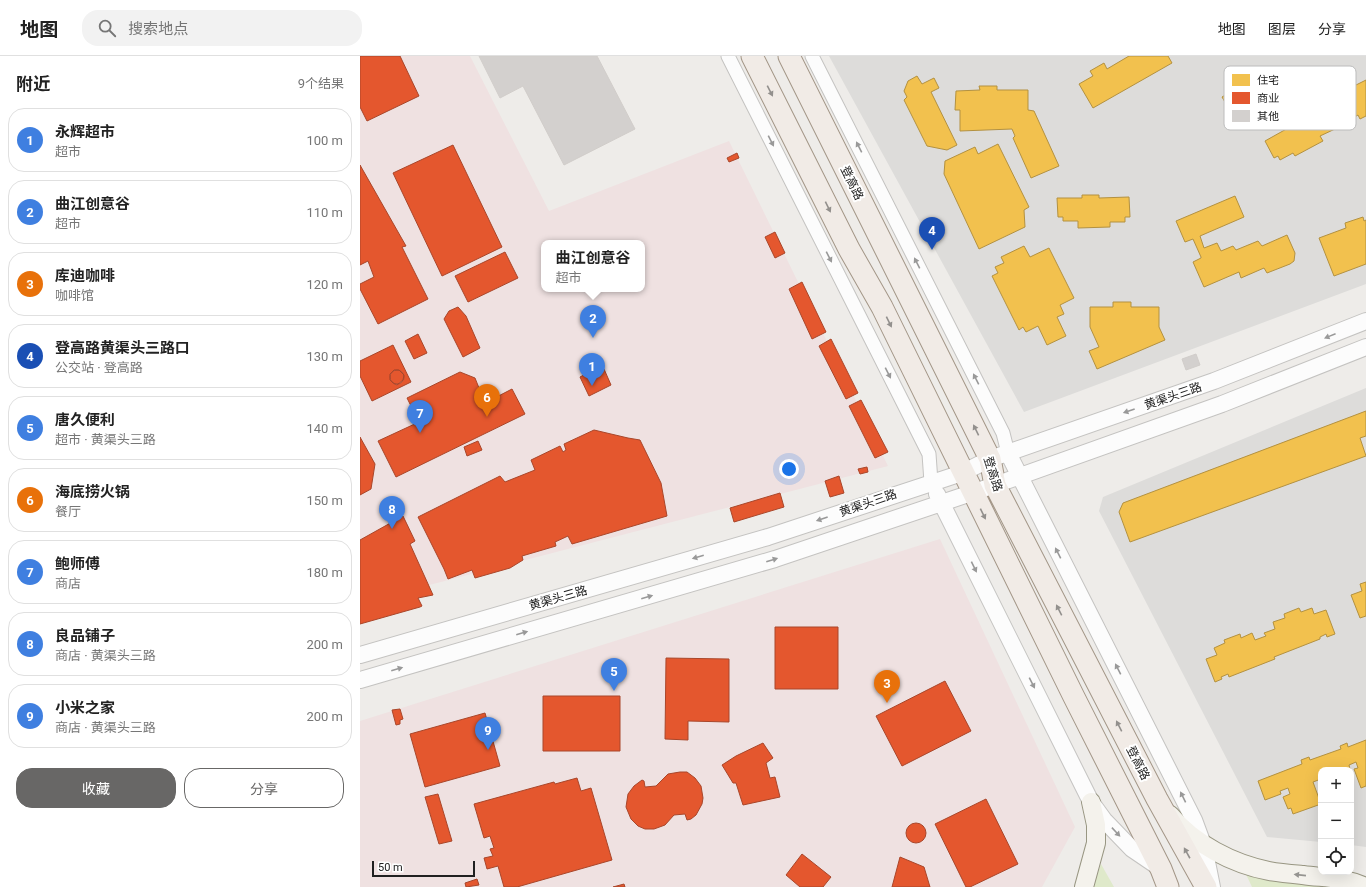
<!DOCTYPE html>
<html lang="zh">
<head>
<meta charset="utf-8">
<style>
  :root { --surface:#fff; --page:#f2f2f2; --text:#222; --muted:#767676; --line:#e0e0e0; --accent:#686766 }
  body { margin:0; font-family:Roboto,"Noto Sans SC",sans-serif; background:var(--page); color:var(--text) }
  .controls { position:absolute; right:12px; bottom:12px; display:grid; overflow:hidden; border-radius:8px; box-shadow:0 4px 16px #0002 }
  .controls button { width:36px; height:36px; display:grid; place-items:center; padding:0; border:0; border-bottom:1px solid var(--line); background:var(--surface); color:var(--text); font:20px sans-serif }
  .scale { position:absolute; left:12px; bottom:10px; width:103px; box-sizing:border-box; padding-left:4px; border:2px solid #202020; border-top:0; font-size:11px; line-height:14px; white-space:nowrap; color:#202020; -webkit-text-stroke:3px #fff; paint-order:stroke }
  .you { position:absolute; left:429px; top:413px; width:14px; height:14px; margin:-10px; border:3px solid #fff; border-radius:50%; background:#1a73e8; box-shadow:0 0 0 6px #1a73e833 }
  .badge { display:grid; place-items:center; width:26px; height:26px; border-radius:50%; background:var(--accent); color:#fff; font-size:13px; font-weight:700 }
  .pin { position:absolute; translate:-50% -33px; filter:drop-shadow(0 1px 2px #0008) }
  .pin::after { content:''; position:absolute; top:21px; width:14px; height:12px; background:inherit; clip-path:polygon(0 0,100% 0,50% 100%) }
  .popup { position:absolute; left:181px; top:184px; width:104px; height:52px; box-sizing:border-box; display:grid; place-content:center; border-radius:8px; background:var(--surface); filter:drop-shadow(0 1px 3px #0005); font-size:13px; white-space:nowrap; color:var(--muted) }
  .popup b { font-size:15px; color:var(--text) }
  .popup::after { content:''; position:absolute; left:50%; top:100%; margin-left:-8px; border:8px solid transparent; border-top-color:var(--surface) }
  .list { margin:0; padding:0; list-style:none }
  h2 { display:flex; justify-content:space-between; align-items:center; height:52px; margin:0; padding:0 16px; font-size:17px }
  h2 small { font-size:13px; font-weight:400; color:var(--muted) }
  .list li { display:grid; grid-template-columns:26px 1fr auto; gap:12px; align-items:center; box-sizing:border-box; height:64px; margin:0 8px 8px; padding:0 8px; border:1px solid var(--line); border-radius:16px }
  .list b { display:block; font-size:15px; white-space:nowrap }
  .list p { margin:0; font-size:13px; white-space:nowrap; color:var(--muted) }
  .list em { font-size:13px; font-style:normal; color:var(--muted) }
  .actions { display:flex; gap:8px; padding:12px 16px }
  .actions a { flex:1; padding:9px 0; border:1px solid var(--accent); border-radius:16px; text-align:center; font-size:14px; color:var(--accent) }
  .actions .main { background:var(--accent); color:#fff }
  .icon { flex:none; width:22px; height:22px; fill:none; stroke:currentColor; stroke-width:2; stroke-linecap:round; stroke-linejoin:round }
  .map { position:relative; flex:none; width:1006px; height:831px; overflow:hidden }
  header { display:flex; align-items:center; gap:24px; box-sizing:border-box; height:56px; padding:0 20px; background:var(--surface); border-bottom:1px solid var(--line) }
  header strong { font-size:19px }
  nav { display:flex; gap:22px; margin-inline-start:auto; font-size:14px }
  .search { width:280px; height:36px; background:var(--page); display:flex; align-items:center; gap:10px; box-sizing:border-box; padding:0 14px; border-radius:16px; color:var(--muted); font-size:15px }
  main { display:flex }
  aside { flex:1; background:var(--surface) }
  .map>svg:first-child { display:block }
</style>
</head>
<body>
<header>
<strong>地图</strong>
<div class="search"><svg class="icon" aria-label="search" viewBox="0 0 24 24"><circle cx="10" cy="10" r="6"/><path d="M15 15l6 6"/></svg>搜索地点</div>
<nav><a>地图</a><a>图层</a><a>分享</a></nav>
</header>
<main>
<aside>
<h2>附近<small>9个结果</small></h2>
<ul class="list">
<li><span class="badge" style="background:#3f7fe0">1</span><div><b>永辉超市</b><p>超市</p></div><em>100 m</em></li>
<li><span class="badge" style="background:#3f7fe0">2</span><div><b>曲江创意谷</b><p>超市</p></div><em>110 m</em></li>
<li><span class="badge" style="background:#e8710a">3</span><div><b>库迪咖啡</b><p>咖啡馆</p></div><em>120 m</em></li>
<li><span class="badge" style="background:#1a4fb4">4</span><div><b>登高路黄渠头三路口</b><p>公交站 · 登高路</p></div><em>130 m</em></li>
<li><span class="badge" style="background:#3f7fe0">5</span><div><b>唐久便利</b><p>超市 · 黄渠头三路</p></div><em>140 m</em></li>
<li><span class="badge" style="background:#e8710a">6</span><div><b>海底捞火锅</b><p>餐厅</p></div><em>150 m</em></li>
<li><span class="badge" style="background:#3f7fe0">7</span><div><b>鲍师傅</b><p>商店</p></div><em>180 m</em></li>
<li><span class="badge" style="background:#3f7fe0">8</span><div><b>良品铺子</b><p>商店 · 黄渠头三路</p></div><em>200 m</em></li>
<li><span class="badge" style="background:#3f7fe0">9</span><div><b>小米之家</b><p>商店 · 黄渠头三路</p></div><em>200 m</em></li>
</ul>
<div class="actions"><a class="main">收藏</a><a>分享</a></div>
</aside>
<div class="map">
<svg width="1006" height="831" viewBox="0 0 1006 831">
  <rect width="100%" height="100%" fill="#eeece9"/>
  <path fill="#dddcda" d="M469 0H1006V228L664 356Z
    M1006 332V791L991 789V714H961V786L907 781 739 455 743 441Z"/>
  <path fill="#efe1e1" fill-rule="evenodd" d="M0 0H110L189 155 369 85 528 410 0 547ZM184 187H282V233H184Z
    M580 483 715 771 682 831H0V665Z"/>
  <path fill="#dfe9ca" d="M741 808 754 831H733Z
    M883 812 985 831H892Z"/>
  <path fill="#f2c14e" stroke="#b39140" d="M769 0H808L812 7 733 52 719 28 733 20 730 15 744 7 747 13Z
    M557 20 562 28 574 22 579 32 571 36 597 89 587 94 567 90 544 44 547 41 544 35 548 25Z
    M1006 24V60L1000 63 998 59 984 67 982 63 972 69 975 73 960 80 963 85 935 100 933 97 920 104 918 100 914 102 905 85 930 71 928 67 944 58 946 61 994 35 992 31Z
    M619 30H637V34H668V54L674 55 699 110 671 122 653 82 655 80 652 73 600 75V54H595L596 35 620 34Z
    M872 35 874 39 869 41 873 49 881 45 885 53 873 60 862 41Z
    M638 88 669 151 664 154 665 171 619 193 584 118 585 105 615 91 618 98Z
    M722 139H739V142L769 141 770 161H765V166H750V171L718 172V165H703V161H698L697 142H722Z
    M875 140 884 161 840 180 844 192 857 187 861 195 873 190 876 194 898 185 902 190 927 179 935 197 934 205 930 208 907 217 904 212 881 222 879 216 844 231 833 206 841 202V201L833 183 825 186 816 165Z
    M1003 161 1004 165 1006 164V208L974 220 959 182 986 172 985 167Z
    M664 190 670 201 689 192 714 242 700 249 704 258 697 261 706 280 687 289 678 270 666 276 663 271 659 274 632 220 638 217 635 211 644 207 641 201Z
    M753 246H771V251H799V271L805 284 737 313 729 295 739 291 730 271V251H753Z
    M1006 355V380L1000 382 1006 400 770 486 759 456 763 447Z
    M1006 526V560L1000 562 991 539 1002 535 1000 528Z
    M939 552 941 556 952 552 954 558 966 554 975 578 967 581 966 578 960 581V583L914 601 915 603 869 621 868 618 861 621 862 623 855 626 846 603 857 599 854 592 865 587 864 584 880 578 881 582 892 577 895 584 906 580 904 577 915 573 913 566 925 562 924 558Z
    M1006 684V730L1001 732 994 713 998 712 996 706 989 709 990 713 987 714H961V723L953 726 961 748 933 758 931 752 928 753 923 741 930 738 928 732 920 735 921 738 905 744 898 725 942 708 941 704 949 701 950 704 981 693 980 690 987 687 988 691Z"/>
  <path fill="#e4572e" stroke="#a9462a" fill-rule="evenodd" d="M0 0H40L59 40 7 65 0 51Z
    M93 89 142 191 82 220 33 117Z
    M377 97 379 102 369 106 367 102Z
    M0 109 46 190 42 191 68 243 18 268 0 233V228L14 221 8 205 0 209Z
    M415 176 425 197 415 202 405 181Z
    M145 196 158 222 108 246 95 220Z
    M442 226 466 276 452 283 429 233Z
    M98 251 106 260 120 292 103 301 84 263 89 255Z
    M58 278 67 297 54 303 45 285Z
    M471 283 498 337 486 343 459 290Z
    M33 289 51 326 12 345 0 320V305ZM34 314H39L44 319 43 324 37 329 33 327 30 324V318Z
    M239 311 241 315 244 313 251 329 229 340 220 321Z
    M30 321a7 7 0 1 1 14 0a7 7 0 1 1-14 0Z
    M100 316 115 322 125 347 152 333 165 358 36 421 18 385 59 366 47 342Z
    M501 344 528 396 515 402 489 350Z
    M234 374 268 382 280 384 301 427 307 460 212 488 208 480 195 486 196 490 162 500 163 504 150 512 115 522 112 514 88 523 84 513 58 461 140 420 145 426 175 414 171 404 200 390 203 396 206 394 204 388Z
    M0 381 15 408 11 433 0 439Z
    M118 385 122 394 107 400 104 391Z
    M507 411 508 416 500 418 498 413Z
    M479 420 484 437 470 441 465 425Z
    M420 437 424 451 374 466 370 452Z
    M43 460 55 485 50 488 73 539 58 542 62 550 60 551 0 568V484Z
    M415 571H478V633H415Z
    M306 602 369 603V666L328 665V684L305 683Z
    M585 625 611 675 542 710 516 660Z
    M183 640H260V695H183Z
    M40 653 43 663 40 664V668L36 669 32 654Z
    M125 657 140 710 65 731 50 678Z
    M403 687 413 702 406 707 410 722 415 721 420 741 383 749 376 727H373L362 709 376 700Z
    M320 716H327L335 722 341 730 343 742 342 748 336 759 331 763 327 764 325 758 314 759 305 769 294 773H285L278 770 271 763 266 751 268 738 274 730 282 724 284 725 285 731 296 730 308 718Z
    M217 722 221 735 231 732 252 804 157 831H144L138 810 127 813 124 802 133 800 130 793 134 792 130 780 124 782 114 748 194 726 195 728Z
    M78 738 92 785 79 788 65 741Z
    M626 743 658 808 610 831H606L575 768Z
    M546 777a10 10 0 1 1 20 0a10 10 0 1 1-20 0Z
    M442 798 471 821 463 831H440L426 819Z
    M540 801 564 811 570 831H532Z
    M117 823 119 829 106 831 105 827Z
    M264 828 265 831H253Z"/>
  <path fill="#d3d0ce" stroke="#d1cdca" d="M119 0H237L275 73 204 109 163 30 140 42Z
    M836 298 840 309 826 314 822 303Z"/>
  <g fill="none" stroke-linecap="round" stroke-linejoin="round">
    <g stroke="#c4c3c1" stroke-width="15">
      <path id="minor" d="M368 0 569 398 571 426
        M452 0 643 377 648 397"/>
    </g>
    <g stroke="#c4c3c1" stroke-width="18">
      <path id="tertiary" d="M648 397 834 764 844 791 852 831
        M577 438 731 746 744 764 772 793 800 812
        M0 599 408 481 602 417 630 403 854 325 1006 265
        M0 624 415 503 635 429 862 348 1006 291"/>
    </g>
    <g stroke="#989682" stroke-width="20">
      <path id="secondary" d="M810 759C834 788 873 808 909 815 920 817 932 818 943 819 963 822 986 821 1005 831
        M724 831 736 787V769L731 746"/>
    </g>
    <g stroke="#a39687" stroke-width="23">
      <path id="primary" d="M392 0 489 193 522 251 714 641 801 813 808 831
        M429 0 630 403 635 429 797 743 846 831"/>
    </g>
    <use href="#minor" stroke="#fcfcfc" stroke-width="13"/>
    <use href="#tertiary" stroke="#fcfcfc" stroke-width="16"/>
    <use href="#secondary" stroke="#f4f2ec" stroke-width="18"/>
    <use href="#primary" stroke="#f1ebe6" stroke-width="21"/>
  </g>
  <defs><path id="oneway-solid" d="M-6-.8H1V-3.2L6.5 0L1 3.2V.8H-6Z"/></defs>
  <g fill="#93908d">
    <use href="#oneway-solid" transform="translate(410 35) rotate(63)"/>
    <use href="#oneway-solid" transform="translate(468 151) rotate(64)"/>
    <use href="#oneway-solid" transform="translate(529 266) rotate(64)"/>
    <use href="#oneway-solid" transform="translate(616 374) rotate(-116)"/>
    <use href="#oneway-solid" transform="translate(623 458) rotate(64)"/>
    <use href="#oneway-solid" transform="translate(699 554) rotate(-117)"/>
    <use href="#oneway-solid" transform="translate(759 670) rotate(-117)"/>
    <use href="#oneway-solid" transform="translate(827 797) rotate(-119)"/>
  </g>
  <g fill="#999">
    <use href="#oneway-solid" transform="translate(411 85) rotate(63)"/>
    <use href="#oneway-solid" transform="translate(499 91) rotate(-117)"/>
    <use href="#oneway-solid" transform="translate(469 201) rotate(63)"/>
    <use href="#oneway-solid" transform="translate(557 207) rotate(-117)"/>
    <use href="#oneway-solid" transform="translate(970 280) rotate(158)"/>
    <use href="#oneway-solid" transform="translate(528 317) rotate(63)"/>
    <use href="#oneway-solid" transform="translate(616 323) rotate(-117)"/>
    <use href="#oneway-solid" transform="translate(769 355) rotate(161)"/>
    <use href="#oneway-solid" transform="translate(462 463) rotate(161)"/>
    <use href="#oneway-solid" transform="translate(698 497) rotate(-117)"/>
    <use href="#oneway-solid" transform="translate(338 501) rotate(164)"/>
    <use href="#oneway-solid" transform="translate(412 504) rotate(-17)"/>
    <use href="#oneway-solid" transform="translate(614 511) rotate(64)"/>
    <use href="#oneway-solid" transform="translate(287 541) rotate(-16)"/>
    <use href="#oneway-solid" transform="translate(162 577) rotate(-16)"/>
    <use href="#oneway-solid" transform="translate(37 613) rotate(-16)"/>
    <use href="#oneway-solid" transform="translate(758 613) rotate(-117)"/>
    <use href="#oneway-solid" transform="translate(672 627) rotate(63)"/>
    <use href="#oneway-solid" transform="translate(823 741) rotate(-116)"/>
    <use href="#oneway-solid" transform="translate(756 776) rotate(47)"/>
  </g>
  <use fill="#959490" href="#oneway-solid" transform="translate(940 819) rotate(-174)"/>
  <g text-anchor="middle" stroke-width="4" stroke-linejoin="round" paint-order="stroke">
    <g font-size="12" fill="#202020" stroke="#fff">
      <text transform="translate(492 127) rotate(64)" y="4">登高路</text>
      <text transform="translate(813 340) rotate(-19)" y="4">黄渠头三路</text>
      <text transform="translate(633 418) rotate(72)" y="4">登高路</text>
      <text transform="translate(508 447) rotate(-19)" y="4">黄渠头三路</text>
      <text transform="translate(198 542) rotate(-16)" y="4">黄渠头三路</text>
      <text transform="translate(778 707) rotate(63)" y="4">登高路</text>
    </g>
  </g>
  <rect x="864" y="10" width="132" height="64" rx="6" fill="#fff" stroke="#bcbcbc" stroke-width="1"/>
  <rect x="872" y="18" width="18" height="12" fill="#f2c14e"/>
  <rect x="872" y="36" width="18" height="12" fill="#e4572e"/>
  <rect x="872" y="54" width="18" height="12" fill="#d3d0ce"/>
  <g font-size="11" fill="#202020">
    <text x="897" y="28">住宅</text>
    <text x="897" y="46">商业</text>
    <text x="897" y="64">其他</text>
  </g>
</svg>
<div class="controls">
<button>+</button>
<button>−</button>
<button><svg class="icon" aria-label="locate" viewBox="0 0 24 24"><circle cx="12" cy="12" r="6"/><path d="M12 2v4M12 18v4M2 12h4M18 12h4"/></svg></button>
</div>
<div class="scale">50 m</div>
<div class="you"></div>
<div class="pin badge" style="left:232px;top:330px;background:#3f7fe0">1</div>
<div class="pin badge" style="left:233px;top:282px;background:#3f7fe0">2</div>
<div class="popup"><b>曲江创意谷</b>超市</div>
<div class="pin badge" style="left:527px;top:647px;background:#e8710a">3</div>
<div class="pin badge" style="left:572px;top:194px;background:#1a4fb4">4</div>
<div class="pin badge" style="left:254px;top:635px;background:#3f7fe0">5</div>
<div class="pin badge" style="left:127px;top:361px;background:#e8710a">6</div>
<div class="pin badge" style="left:60px;top:377px;background:#3f7fe0">7</div>
<div class="pin badge" style="left:32px;top:473px;background:#3f7fe0">8</div>
<div class="pin badge" style="left:128px;top:694px;background:#3f7fe0">9</div>
</div>
</main>
</body>
</html>
